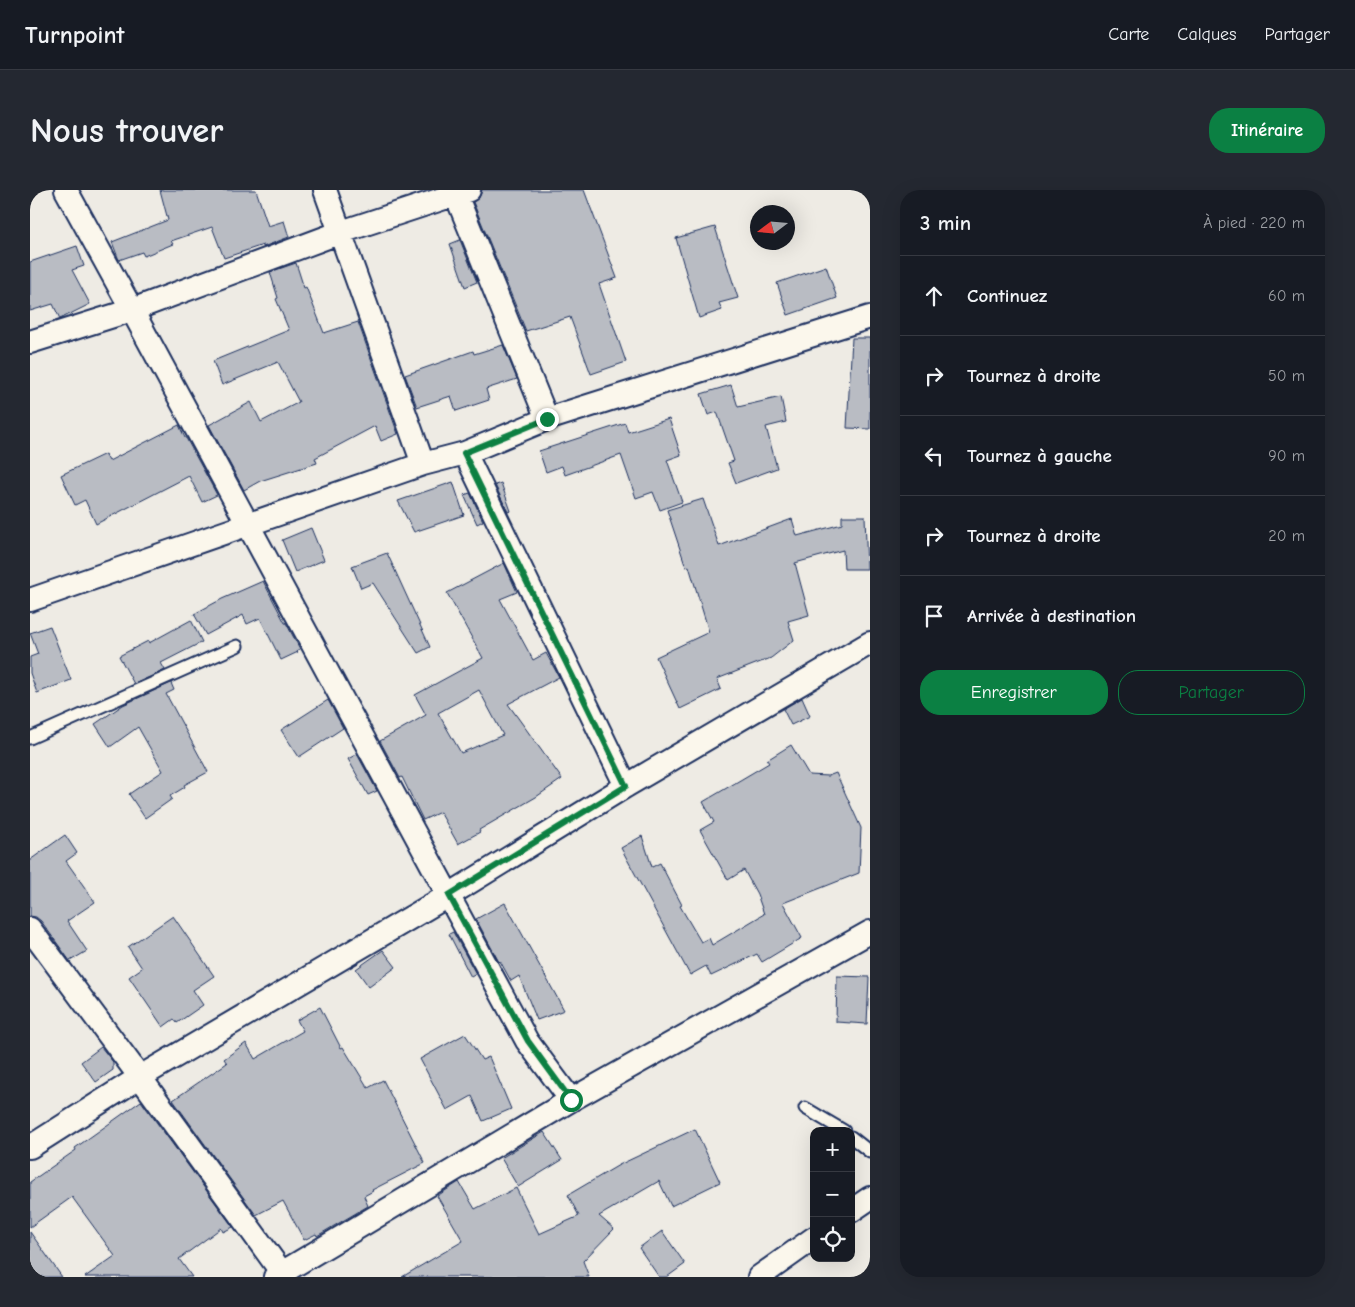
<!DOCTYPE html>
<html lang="fr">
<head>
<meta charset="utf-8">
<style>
  :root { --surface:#171b24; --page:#242831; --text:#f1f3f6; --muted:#9ea1a6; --line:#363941; --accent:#0b8043 }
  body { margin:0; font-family:"Comic Neue",sans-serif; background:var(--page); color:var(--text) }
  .controls { position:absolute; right:15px; bottom:15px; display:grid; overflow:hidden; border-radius:10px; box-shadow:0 5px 20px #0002 }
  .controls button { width:45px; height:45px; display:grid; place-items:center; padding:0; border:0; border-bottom:1px solid var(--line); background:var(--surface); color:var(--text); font:25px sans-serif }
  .compass { position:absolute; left:720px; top:15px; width:45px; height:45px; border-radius:50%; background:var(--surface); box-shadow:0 5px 20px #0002; rotate:254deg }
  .stop { position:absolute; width:15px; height:15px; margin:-11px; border:4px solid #0b8043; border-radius:50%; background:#fff }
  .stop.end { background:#0b8043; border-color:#fff; box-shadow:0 1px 5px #0008 }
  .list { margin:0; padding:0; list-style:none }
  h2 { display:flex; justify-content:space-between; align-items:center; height:65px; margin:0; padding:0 20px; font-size:21px }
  h2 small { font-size:16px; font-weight:400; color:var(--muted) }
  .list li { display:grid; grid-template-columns:32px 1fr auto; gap:15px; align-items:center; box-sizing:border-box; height:80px; padding:0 20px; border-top:1px solid var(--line) }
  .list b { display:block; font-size:19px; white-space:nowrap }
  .list em { font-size:16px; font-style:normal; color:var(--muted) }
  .actions { display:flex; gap:10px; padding:15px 20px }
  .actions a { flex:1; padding:11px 0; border:1px solid var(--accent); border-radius:20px; text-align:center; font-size:18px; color:var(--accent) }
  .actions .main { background:var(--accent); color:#fff }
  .icon { flex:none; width:28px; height:28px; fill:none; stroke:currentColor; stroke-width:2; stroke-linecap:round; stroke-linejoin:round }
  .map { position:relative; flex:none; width:840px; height:1087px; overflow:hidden; border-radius:20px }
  header { display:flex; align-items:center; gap:30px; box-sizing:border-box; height:70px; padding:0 25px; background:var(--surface); border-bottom:1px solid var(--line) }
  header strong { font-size:24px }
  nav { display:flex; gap:28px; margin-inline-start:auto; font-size:18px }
  .intro { display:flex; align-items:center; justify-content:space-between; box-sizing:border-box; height:120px; padding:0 30px }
  h1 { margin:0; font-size:35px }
  .button { padding:12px 22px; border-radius:20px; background:var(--accent); color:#fff; font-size:18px; font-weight:700 }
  main { display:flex; gap:30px; padding:0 30px }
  aside { flex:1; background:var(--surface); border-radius:20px; box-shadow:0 5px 20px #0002 }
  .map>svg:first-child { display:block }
</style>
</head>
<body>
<header>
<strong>Turnpoint</strong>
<nav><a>Carte</a><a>Calques</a><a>Partager</a></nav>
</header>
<div class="intro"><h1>Nous trouver</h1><a class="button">Itinéraire</a></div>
<main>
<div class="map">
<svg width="840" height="1087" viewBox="0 0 840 1087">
  <rect width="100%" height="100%" fill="#eeebe4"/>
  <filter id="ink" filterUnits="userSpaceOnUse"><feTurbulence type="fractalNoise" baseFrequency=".02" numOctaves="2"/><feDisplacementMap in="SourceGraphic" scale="10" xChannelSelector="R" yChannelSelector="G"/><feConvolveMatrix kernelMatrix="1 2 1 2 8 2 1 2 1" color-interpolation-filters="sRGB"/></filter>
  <g filter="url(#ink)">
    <path fill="#b9bcc3" stroke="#1b2f5e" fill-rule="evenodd" d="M130 0H226L238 36 254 31 259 47 233 57V55L194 68 182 37 141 51 143 54 114 66 112 62 89 70 82 52 138 30Z
      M452 0H554L587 88 569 94 596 172 561 184 540 127 496 141 443 12 449 8Z
      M685 37 708 108 689 113 692 120 669 128 646 48Z
      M430 50 447 92 435 97 420 54Z
      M47 56 54 76 42 80 60 114 30 129 23 114 0 121V72Z
      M266 73 274 98 276 97 294 143 328 132 368 244 351 251 345 236 285 268 287 273 230 291 214 300 179 235 221 212 231 232 269 212 248 172 192 195 183 171 259 140 246 109 248 108 240 82Z
      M796 76 807 108 758 125 747 93Z
      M822 148H840V239L817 238Z
      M473 155 487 189 456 199 459 210 426 221 421 206 387 217 375 185 443 161 444 164Z
      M701 195 708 217 751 207 756 232 736 237 747 278 706 293 698 273 704 271 687 222 678 225 671 204Z
      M639 229 651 265 637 270 652 312 630 320 623 302 606 308 591 265 535 285 532 276 516 282 509 261 595 233 598 242Z
      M149 235 155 248H156L187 305 172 312 159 286 66 334 55 310 45 315 31 285 75 264 79 271Z
      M423 292 434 325 384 342 368 311Z
      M471 293 481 321 478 322 465 295Z
      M440 303 453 331 447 334 434 305Z
      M673 309 689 356 762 329 767 346 812 334V326H835L837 379H814L813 360 765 373 779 425 758 431 764 450 741 468 687 489 691 499 650 519 626 467 679 442 659 376 656 377 637 320Z
      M281 338 294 370 265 382 252 350Z
      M357 363 400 457 388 463 343 393 331 398 322 376Z
      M474 373 487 402 470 409 503 470 516 463 529 487 478 514 532 589 506 607 449 640 450 642 428 654 410 622 393 630 372 587 370 588 350 551 396 525 385 505 453 468 417 403ZM449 500 473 545 431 563 408 523Z
      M233 391 255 433H256L270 459 267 461 268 462 251 470 230 428 217 434 213 425 176 445 164 424 192 409Z
      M161 430 172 452 131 473 135 480 104 494 89 466 118 451 119 453Z
      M20 436 41 490 7 503 0 483V467L8 464 0 443Z
      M141 493 144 500 136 504 178 582 154 595 155 597 140 606 142 609 115 628 99 604 133 581 108 537 80 557 65 534 93 515Z
      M772 508 780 526 761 535 753 519Z
      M298 510 313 538 269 567 251 540Z
      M761 555 779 585 798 586 806 583 831 638 829 683 753 713 772 748 732 772 727 764 681 786 676 776 660 785 591 658 612 646 622 677 630 673 652 715 650 716 671 752 679 748 682 755 734 724 727 704 714 680 698 690 670 640 684 632 673 612 739 573 737 570Z
      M327 564 347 601 338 605 318 569Z
      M35 645 47 663 36 671 65 712 37 731 57 761 40 771 11 731 6 727 0 726V670Z
      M475 713 534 820 507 830 489 786 481 791 470 771 469 772 446 729Z
      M143 726 184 786 163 800 173 815 147 833 144 829 133 837 99 787 112 778 98 757Z
      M423 742 446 784 441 787 419 744Z
      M353 760 366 777 339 797 326 779Z
      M807 786 839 787 837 834 806 832Z
      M290 817 311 858 313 857 338 898 353 890 395 973 342 1000 343 1001 334 1006 338 1016 287 1046 286 1044 274 1050 253 1011 226 1025 143 910 197 873 194 869 216 853 225 869 273 841 267 830Z
      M435 844 452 870 459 867 481 919 453 931 442 906 417 920 390 869Z
      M71 857 83 872V880L66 892 51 872Z
      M111 911 203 1037 193 1042 191 1038 149 1069 162 1087H55L85 1066 42 1007 0 1037V992L46 960 45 958Z
      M665 939 690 992 641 1016 629 991 569 1026 584 1039 553 1071 559 1087H372L433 1051 407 1006 429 992 445 1019 486 998 509 1044 549 1026 538 1005 589 975Z
      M514 942 532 970 488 997 471 968Z
      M632 1041 655 1074 637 1087H629L609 1058Z
      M0 1042 32 1087H0Z"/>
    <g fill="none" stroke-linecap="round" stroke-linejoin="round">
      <g stroke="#1b2f5e" stroke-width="15">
        <path id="service" d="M0 548 207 456
          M775 918 814 941
          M821 947 840 962"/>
      </g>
      <g stroke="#1b2f5e" stroke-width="26">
        <path id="minor" d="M36 0 102 120 497 851 541 910
          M295 0 393 274
          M424 0 517 229
          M0 152 102 120 311 42 439 0
          M435 263 596 596
          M0 410 393 274 435 263 517 229 840 127
          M0 739 110 887 255 1087
          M0 957 110 887 419 705 596 596 840 453
          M821 1021 840 1008
          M245 1087 541 910 840 742
          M729 1087 784 1048"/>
      </g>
      <use href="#service" stroke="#fbf7ec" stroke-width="11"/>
      <use href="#minor" stroke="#fbf7ec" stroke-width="22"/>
    </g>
  </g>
  <g fill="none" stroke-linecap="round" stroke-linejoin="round" filter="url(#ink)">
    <path stroke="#0b8043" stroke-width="6" d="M517 229 434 263 596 596 419 705 498 851 541 910"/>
  </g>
</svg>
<div class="controls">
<button>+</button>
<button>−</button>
<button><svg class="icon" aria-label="locate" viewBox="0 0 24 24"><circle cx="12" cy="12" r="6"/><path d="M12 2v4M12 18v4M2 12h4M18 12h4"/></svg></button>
</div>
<svg class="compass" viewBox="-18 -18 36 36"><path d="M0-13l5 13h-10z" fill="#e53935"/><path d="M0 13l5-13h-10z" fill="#9ea1a6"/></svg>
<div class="stop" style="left:541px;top:910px"></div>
<div class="stop end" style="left:517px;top:229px"></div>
</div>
<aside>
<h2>3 min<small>À pied · 220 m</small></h2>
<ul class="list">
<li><svg class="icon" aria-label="ahead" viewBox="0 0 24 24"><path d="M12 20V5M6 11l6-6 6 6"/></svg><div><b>Continuez</b></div><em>60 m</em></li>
<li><svg class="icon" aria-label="right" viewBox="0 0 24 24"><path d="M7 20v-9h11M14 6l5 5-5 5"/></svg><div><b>Tournez à droite</b></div><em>50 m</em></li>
<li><svg class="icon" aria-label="left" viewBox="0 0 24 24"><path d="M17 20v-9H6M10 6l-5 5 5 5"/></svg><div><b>Tournez à gauche</b></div><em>90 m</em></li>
<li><svg class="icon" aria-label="right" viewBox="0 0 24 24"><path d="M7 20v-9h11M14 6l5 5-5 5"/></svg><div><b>Tournez à droite</b></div><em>20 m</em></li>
<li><svg class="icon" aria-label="arrive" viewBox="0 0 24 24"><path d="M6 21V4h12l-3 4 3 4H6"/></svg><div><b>Arrivée à destination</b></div></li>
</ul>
<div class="actions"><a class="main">Enregistrer</a><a>Partager</a></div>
</aside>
</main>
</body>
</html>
